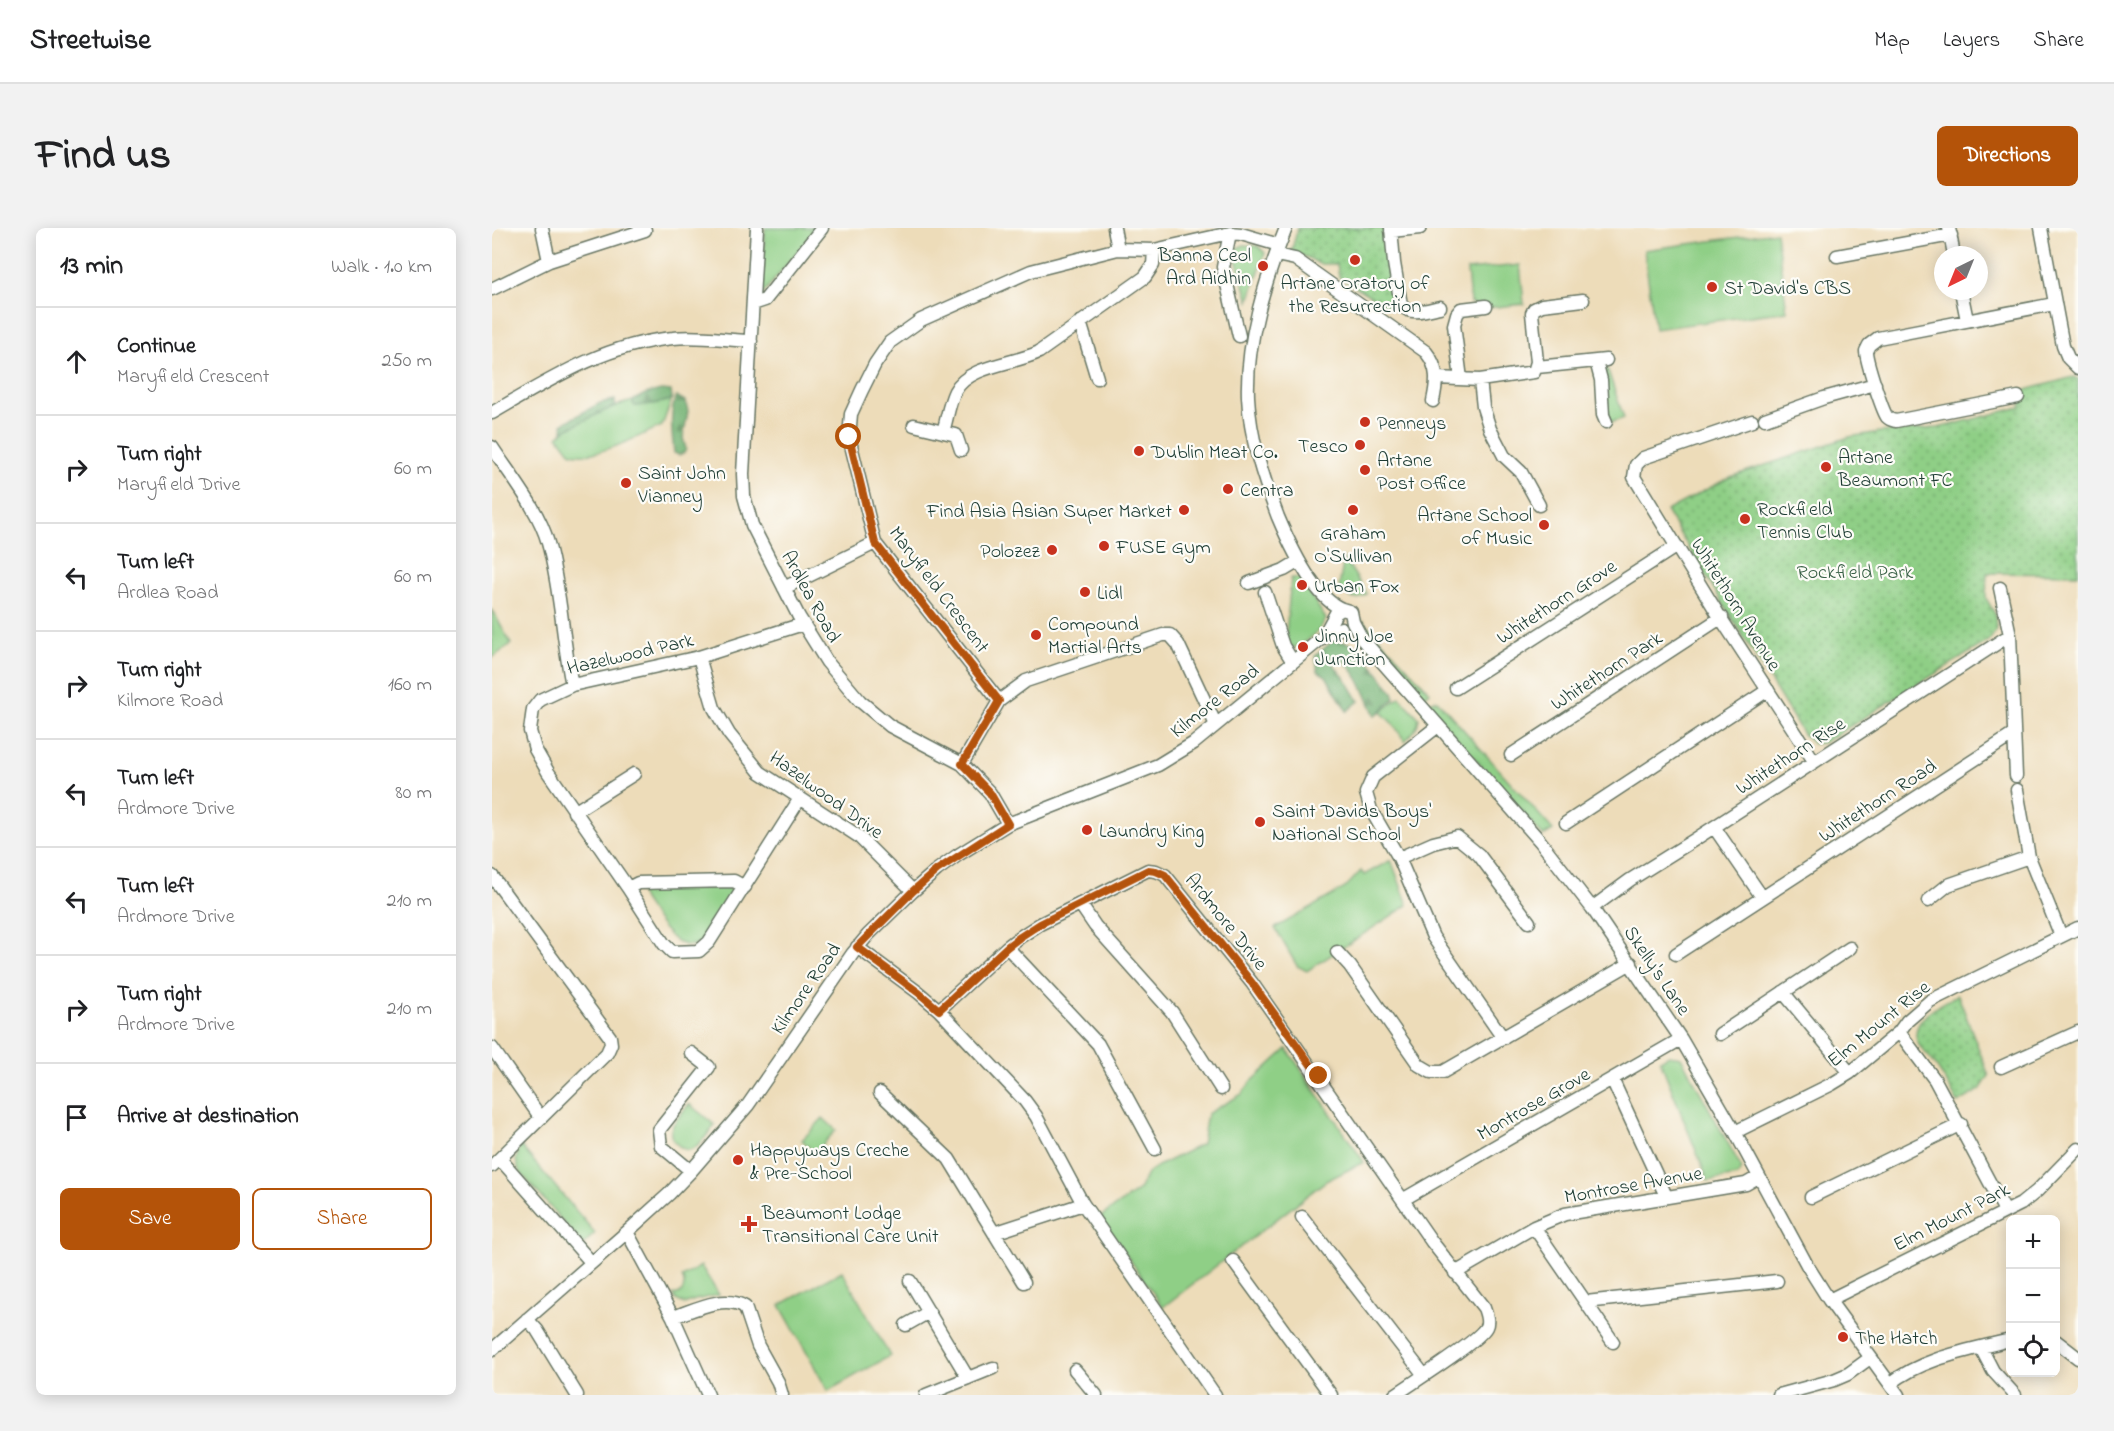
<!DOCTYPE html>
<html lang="en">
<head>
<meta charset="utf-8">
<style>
  :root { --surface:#fff; --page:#f2f2f2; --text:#202124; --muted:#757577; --line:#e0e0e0; --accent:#b45309 }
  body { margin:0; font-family:"Indie Flower",sans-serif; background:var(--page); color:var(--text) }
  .controls { position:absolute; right:18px; bottom:18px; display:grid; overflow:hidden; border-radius:9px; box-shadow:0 3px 15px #0003 }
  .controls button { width:54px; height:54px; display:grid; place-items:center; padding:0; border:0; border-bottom:2px solid var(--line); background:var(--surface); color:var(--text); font:30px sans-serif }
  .compass { position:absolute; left:1442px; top:18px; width:54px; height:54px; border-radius:50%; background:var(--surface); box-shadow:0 3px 15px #0003; rotate:223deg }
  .stop { position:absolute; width:18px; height:18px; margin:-14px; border:4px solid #b45309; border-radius:50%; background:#fff }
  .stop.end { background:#b45309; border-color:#fff; box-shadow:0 2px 6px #0008 }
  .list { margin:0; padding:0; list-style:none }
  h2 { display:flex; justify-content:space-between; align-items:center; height:78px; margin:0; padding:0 24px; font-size:26px }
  h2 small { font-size:20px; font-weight:400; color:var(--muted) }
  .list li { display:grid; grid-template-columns:39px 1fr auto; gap:18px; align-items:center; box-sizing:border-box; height:108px; padding:0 24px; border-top:2px solid var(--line) }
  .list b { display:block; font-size:22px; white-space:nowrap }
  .list p { margin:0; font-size:20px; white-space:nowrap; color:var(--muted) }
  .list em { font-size:20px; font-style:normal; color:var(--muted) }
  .actions { display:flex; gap:12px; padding:18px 24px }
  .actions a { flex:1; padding:14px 0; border:2px solid var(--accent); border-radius:9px; text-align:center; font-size:21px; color:var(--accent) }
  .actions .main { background:var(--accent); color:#fff }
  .icon { flex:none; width:33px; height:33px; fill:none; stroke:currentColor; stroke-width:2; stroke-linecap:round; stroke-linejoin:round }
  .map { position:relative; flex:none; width:1586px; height:1167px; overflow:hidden; border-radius:9px }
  header { display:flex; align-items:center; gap:36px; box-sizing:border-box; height:84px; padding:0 30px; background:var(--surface); border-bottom:2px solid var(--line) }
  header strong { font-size:28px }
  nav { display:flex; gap:33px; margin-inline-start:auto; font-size:21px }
  .intro { display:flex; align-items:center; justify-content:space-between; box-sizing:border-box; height:144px; padding:0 36px }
  h1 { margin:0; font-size:42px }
  .button { padding:15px 27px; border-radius:9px; background:var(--accent); color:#fff; font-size:21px; font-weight:700 }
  main { display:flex; gap:36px; padding:0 36px }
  aside { flex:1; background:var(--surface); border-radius:9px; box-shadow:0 3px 15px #0003 }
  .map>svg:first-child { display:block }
</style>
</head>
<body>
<header>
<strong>Streetwise</strong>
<nav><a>Map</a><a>Layers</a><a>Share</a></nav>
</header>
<div class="intro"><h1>Find us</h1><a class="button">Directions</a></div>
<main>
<aside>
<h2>13 min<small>Walk · 1.0 km</small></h2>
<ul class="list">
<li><svg class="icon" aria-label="ahead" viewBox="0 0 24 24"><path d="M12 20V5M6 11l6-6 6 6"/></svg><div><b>Continue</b><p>Maryfield Crescent</p></div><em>250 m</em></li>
<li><svg class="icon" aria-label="right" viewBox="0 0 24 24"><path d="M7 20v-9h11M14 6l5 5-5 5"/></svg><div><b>Turn right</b><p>Maryfield Drive</p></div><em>60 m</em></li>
<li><svg class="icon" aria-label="left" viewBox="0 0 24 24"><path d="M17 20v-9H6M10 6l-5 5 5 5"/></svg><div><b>Turn left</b><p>Ardlea Road</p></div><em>60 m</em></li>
<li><svg class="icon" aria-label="right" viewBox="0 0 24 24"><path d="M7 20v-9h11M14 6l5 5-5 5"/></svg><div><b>Turn right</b><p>Kilmore Road</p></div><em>160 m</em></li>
<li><svg class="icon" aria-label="left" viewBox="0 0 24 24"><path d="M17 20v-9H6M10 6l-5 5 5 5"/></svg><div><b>Turn left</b><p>Ardmore Drive</p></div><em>80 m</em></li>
<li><svg class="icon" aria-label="left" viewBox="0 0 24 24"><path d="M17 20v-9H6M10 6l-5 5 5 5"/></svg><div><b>Turn left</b><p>Ardmore Drive</p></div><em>210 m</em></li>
<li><svg class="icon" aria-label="right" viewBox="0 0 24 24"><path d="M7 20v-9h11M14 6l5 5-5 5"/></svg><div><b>Turn right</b><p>Ardmore Drive</p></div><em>210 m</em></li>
<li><svg class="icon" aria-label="arrive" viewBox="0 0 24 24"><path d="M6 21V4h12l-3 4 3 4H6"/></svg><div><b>Arrive at destination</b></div></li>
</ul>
<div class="actions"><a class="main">Save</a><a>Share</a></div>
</aside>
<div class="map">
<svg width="1586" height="1167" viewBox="0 0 1586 1167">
  <defs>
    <pattern id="forest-firs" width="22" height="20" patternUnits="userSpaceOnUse" patternTransform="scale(1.5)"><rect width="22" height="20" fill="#73b273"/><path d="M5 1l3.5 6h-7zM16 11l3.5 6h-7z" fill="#5e925f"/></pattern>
    <pattern id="park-dots" width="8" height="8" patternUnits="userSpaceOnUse" patternTransform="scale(1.5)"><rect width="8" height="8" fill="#8fcf86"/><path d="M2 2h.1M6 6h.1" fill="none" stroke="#74a96e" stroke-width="1.8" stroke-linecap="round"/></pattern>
  </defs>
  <rect width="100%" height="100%" fill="#fdfcf7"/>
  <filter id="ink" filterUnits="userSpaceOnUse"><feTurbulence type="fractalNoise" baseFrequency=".0167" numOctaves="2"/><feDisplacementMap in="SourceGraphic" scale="12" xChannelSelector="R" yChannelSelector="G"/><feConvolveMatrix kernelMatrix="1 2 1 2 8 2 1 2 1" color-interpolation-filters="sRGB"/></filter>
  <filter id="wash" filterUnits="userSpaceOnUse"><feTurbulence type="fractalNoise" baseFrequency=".008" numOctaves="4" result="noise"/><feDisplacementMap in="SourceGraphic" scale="24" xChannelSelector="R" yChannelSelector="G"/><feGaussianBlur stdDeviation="1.35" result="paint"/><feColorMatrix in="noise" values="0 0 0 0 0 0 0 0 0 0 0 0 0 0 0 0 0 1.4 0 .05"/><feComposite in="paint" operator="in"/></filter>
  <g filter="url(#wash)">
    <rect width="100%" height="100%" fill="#eddcb9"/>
    <path fill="#8fcf86" stroke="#57865d" stroke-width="1.5" d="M273 0H325L269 68Z
      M1284 4 1295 83 1163 101 1152 22Z
      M752 17 766 18 773 25 757 73 742 25 743 21Z
      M1028 37 1032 76 995 80 978 75 975 42Z
      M1110 140H1115L1132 190 1118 195 1116 188Z
      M180 171 170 198C148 207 100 234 78 224L66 208C81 193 120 178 141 173L143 178C153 177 172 175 180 171Z
      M852 330 875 366C863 376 856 369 847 359Z
      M799 350H808L834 391C827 405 813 416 798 421L793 417Z
      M0 381 19 416 0 430Z
      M871 392 938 464 930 471 876 411 870 401Z
      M908 469 927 490C926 501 920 506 913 513L901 496 889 484Z
      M943 472 946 473 1061 602 1051 608 934 475Z
      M899 632 916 677 815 743 805 738 783 700 853 660 869 643 872 647Z
      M161 660H237L240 664V668C231 681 224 695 215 707 190 739 164 690 151 672L148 665 150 663Z
      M795 821 872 934 834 953 671 1079 608 989 647 962 655 946 666 938 710 916 715 886 750 866 758 855Z
      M1177 827 1189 829 1250 941 1245 948 1216 953 1168 832Z
      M197 876 223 897C217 904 209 917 200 921 195 923 191 921 187 918 168 904 186 891 197 876Z
      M331 890 344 902 323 925 310 912Z
      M28 917 103 1005 91 1017 27 943 24 932Z
      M209 1038 227 1067 203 1072 192 1076 184 1072 181 1067 189 1065C193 1059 193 1056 190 1049Z
      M350 1043 398 1128 336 1163 288 1077Z"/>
    <path fill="url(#forest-firs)" stroke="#497854" stroke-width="1.5" d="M169 162 179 163 180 171C172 175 153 177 143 178L141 176 142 172 153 166Z
      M184 168 193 173 196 183 191 210 194 221 192 225 187 227 182 225C180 206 177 187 184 168Z
      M123 172V178L71 203 70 196 108 175Z
      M842 412 854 414 867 420 901 464 903 470 883 488C873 465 865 439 843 427L838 432 855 453 867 473 855 483 834 448 826 443 823 428Z"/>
    <path fill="url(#park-dots)" stroke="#57865d" stroke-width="1.5" d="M806 0H894L900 81 847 49 845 36H827L817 30 799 24Z
      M1581 149 1586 151V346L1495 345 1494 370 1503 386 1504 401 1498 412 1331 515 1321 516 1311 506 1174 283 1238 249 1357 209 1388 204 1446 200 1529 179 1530 163Z
      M1466 767 1497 848 1488 862 1466 875C1459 861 1451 848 1442 835 1438 829 1431 823 1427 817 1413 793 1450 775 1466 767Z"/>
  </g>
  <g filter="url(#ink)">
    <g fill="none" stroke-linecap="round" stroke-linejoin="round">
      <g stroke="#677563" stroke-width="15">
        <path id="minor" d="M50 0 57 33
          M265 0 251 246 252 268 260 297 307 389 335 434 368 473 398 498 470 536 498 565 516 596
          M622 0 626 21
          M794 0C773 53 754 112 756 169 758 210 771 250 786 289 797 315 822 370 850 381 853 382 856 382 859 384L861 394 870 411 1048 613 1100 680 1189 811 1243 904 1315 1037 1337 1072 1406 1167
          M899 0 902 35 909 77C919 88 934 82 948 79
          M1457 0 1462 27
          M1549 0 1571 118 1576 130 1586 140
          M899 3 928 0
          M738 5 731 39 747 108
          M784 27 803 31 934 124C947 140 945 154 941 173
          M1345 28 1459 7
          M0 61 57 33 153 2 152 0
          M1469 63 1475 92
          M261 76 273 72 330 0
          M588 94 605 150
          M1104 133 1109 152 1111 187 1114 194
          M1045 139 1114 132
          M945 150 988 152 1042 144 1045 134 1040 85 1042 81 1050 77 1091 72
          M969 151 962 97 965 86 969 81 994 78
          M988 152 991 179 998 201 1012 228 1029 244 1047 277
          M1526 169 1404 193C1400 192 1398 192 1395 189 1390 182 1374 132 1374 123L1377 117 1386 110 1562 76
          M0 185C57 152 113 116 181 110 206 107 233 112 259 113
          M1273 191 1332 170 1383 156
          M1260 193 1151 230 1144 237 1142 249 1226 386 1322 533
          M422 197 464 207 469 222
          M451 204C455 191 457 175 463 163 477 137 523 136 547 124L653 49 661 37 662 22
          M0 219C19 248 47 282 56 315 69 361 70 410 80 457
          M757 355 792 342 807 333
          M292 360 383 315
          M1508 360 1518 407 1524 548
          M773 364 791 418 801 434
          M831 409 844 385 850 381
          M207 429 222 480 237 506 268 544 366 608 421 663
          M964 460 1185 318
          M507 473 383 315 357 209 359 186 370 162 383 136 398 114 429 92 539 43 626 21 662 22 738 5 749 6 787 17
          M946 498 881 549 874 565 879 582 907 630 941 709 1011 810
          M1019 527 1230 389
          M470 536 507 473 534 453 671 407H678L686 416 724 497
          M1525 562 1537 629 1569 708
          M307 572 217 714 207 723 180 724 172 716 136 660 56 544 43 521 38 503 41 481 48 472 80 457 207 429 311 396
          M82 584 142 546
          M1074 595 1276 462
          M1222 599 1270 669
          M907 630 941 615 965 609 987 627 1037 694
          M0 648 118 809 119 816 115 825 0 938
          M136 660 146 655 242 653 253 659
          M1436 673 1456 657 1537 629
          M588 676 603 698 680 784 729 861
          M1100 680 1138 652 1202 612 1518 407
          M365 719 427 765 447 782 533 873 544 888 591 976 723 1167
          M515 719 606 816 663 921
          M845 724 858 738 927 837 939 844H951L1139 735
          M1184 726 1522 506
          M1291 764 1358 845
          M447 782 515 719 528 709 548 696 656 642 664 643 673 647 760 755 940 1014 992 1080C994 1086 997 1093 994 1099 987 1113 920 1155 903 1167
          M1407 804 1443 852 1513 983
          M1228 806 1358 720
          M0 820 49 890
          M1509 839 1586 804
          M1120 851 1174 968
          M388 865 457 931 532 1054
          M1243 904 1340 856 1358 845 1407 804 1415 793 1438 773 1586 700
          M8 931 99 1034
          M199 943 169 918 167 902 217 839 199 825
          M1319 969 1469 896
          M912 971 1189 811
          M810 989 932 1147
          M1042 999 1121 1114
          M135 1004 181 1089 216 1167
          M502 1005 591 976
          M741 1033 839 1167
          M963 1045 1042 999 1073 986 1254 956 1266 949
          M418 1053 476 1150
          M1337 1072 1529 976 1545 963 1586 921
          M1094 1074 1285 1053
          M181 1089C202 1082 232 1066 253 1079L266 1118 286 1154 290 1167
          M35 1091 45 1102 85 1167
          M414 1097 437 1084
          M1564 1113 1586 1130
          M1489 1120 1501 1143 1523 1167
          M0 1122 135 1004 177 966 199 943 256 877 361 725 376 707 421 663 445 642 466 627 516 596 666 537 702 515 830 410 849 400
          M583 1142 604 1167
          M1398 1156C1430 1130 1479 1122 1518 1112
          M434 1167 501 1140
          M1287 1167 1342 1152 1356 1146 1378 1130"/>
      </g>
      <use href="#minor" stroke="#fff" stroke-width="12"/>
    </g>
  </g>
  <g fill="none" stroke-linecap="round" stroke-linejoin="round" filter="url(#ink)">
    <path stroke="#b45309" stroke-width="8" d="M357 209 383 315 507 473 470 536 498 565 516 596 445 642 421 663 365 719 427 765 447 782 515 719 528 709 548 696 656 642 664 643 673 647 760 755 827 848"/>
  </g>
  <g fill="#c8321e" stroke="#fdfcf7" stroke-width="2">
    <circle cx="863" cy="32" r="6"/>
    <circle cx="771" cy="38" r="6"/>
    <circle cx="1220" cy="59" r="6"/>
    <circle cx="873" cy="194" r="6"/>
    <circle cx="868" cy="217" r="6"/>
    <circle cx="647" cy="223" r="6"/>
    <circle cx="1334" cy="239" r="6"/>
    <circle cx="873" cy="242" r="6"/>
    <circle cx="134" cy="255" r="6"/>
    <circle cx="736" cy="261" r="6"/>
    <circle cx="692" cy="282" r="6"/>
    <circle cx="861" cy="282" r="6"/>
    <circle cx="1253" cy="291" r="6"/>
    <circle cx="1052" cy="297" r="6"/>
    <circle cx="612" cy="318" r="6"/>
    <circle cx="560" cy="322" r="6"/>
    <circle cx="810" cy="357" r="6"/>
    <circle cx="593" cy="364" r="6"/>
    <circle cx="544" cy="407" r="6"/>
    <circle cx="811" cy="419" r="6"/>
    <circle cx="768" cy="594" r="6"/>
    <circle cx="595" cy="602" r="6"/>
    <circle cx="246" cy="932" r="6"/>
    <path d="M254 987h6v6h6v6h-6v6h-6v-6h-6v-6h6z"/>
    <circle cx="1351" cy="1109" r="6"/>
  </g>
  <g text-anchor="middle" stroke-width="4.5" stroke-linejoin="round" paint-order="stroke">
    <g font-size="20" fill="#1f3d34" stroke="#fdfcf7" text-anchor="start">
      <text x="759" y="33" text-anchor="end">Banna Ceol<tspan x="759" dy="23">Ard Aidhin</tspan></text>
      <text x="863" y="61" text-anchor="middle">Artane Oratory of<tspan x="863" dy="23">the Resurrection</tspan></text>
      <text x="1232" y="66">St David's CBS</text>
      <text x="885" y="201">Penneys</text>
      <text x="856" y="224" text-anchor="end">Tesco</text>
      <text x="659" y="230">Dublin Meat Co.</text>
      <text x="1346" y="235">Artane<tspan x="1346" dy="23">Beaumont FC</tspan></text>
      <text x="885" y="238">Artane<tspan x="885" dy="23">Post Office</tspan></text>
      <text x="146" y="251">Saint John<tspan x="146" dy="23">Vianney</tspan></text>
      <text x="748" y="268">Centra</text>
      <text x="1265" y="287">Rockfield<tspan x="1265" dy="23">Tennis Club</tspan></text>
      <text x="680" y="289" text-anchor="end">Find Asia Asian Super Market</text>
      <text x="1040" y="293" text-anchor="end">Artane School<tspan x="1040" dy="23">of Music</tspan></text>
      <text x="861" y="311" text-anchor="middle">Graham<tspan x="861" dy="23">O'Sullivan</tspan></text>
      <text x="624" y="325">FUSE Gym</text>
      <text x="548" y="329" text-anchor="end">Polozez</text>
      <text x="822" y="364">Urban Fox</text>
      <text x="605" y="371">Lidl</text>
      <text x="556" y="402">Compound<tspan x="556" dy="23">Martial Arts</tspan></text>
      <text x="823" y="414">Jinny Joe<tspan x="823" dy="23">Junction</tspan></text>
      <text x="780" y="589">Saint Davids Boys'<tspan x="780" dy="23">National School</tspan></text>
      <text x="607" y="609">Laundry King</text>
      <text x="258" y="928">Happyways Creche<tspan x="258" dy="23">&amp; Pre-School</tspan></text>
      <text x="270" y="991">Beaumont Lodge<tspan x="270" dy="23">Transitional Care Unit</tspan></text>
      <text x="1363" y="1116">The Hatch</text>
    </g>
    <g font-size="20" fill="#3b6248" stroke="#fdfcf7">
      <text x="1363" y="350">Rockfield Park</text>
    </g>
    <g font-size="20" fill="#1f3d34" stroke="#fdfcf7">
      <text transform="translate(448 361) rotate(53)" y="7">Maryfield Crescent</text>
      <text transform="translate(320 368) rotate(61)" y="7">Ardlea Road</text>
      <text transform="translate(1064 373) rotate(-33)" y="7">Whitethorn Grove</text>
      <text transform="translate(1245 376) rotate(58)" y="7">Whitethorn Avenue</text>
      <text transform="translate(138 425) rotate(-13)" y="7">Hazelwood Park</text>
      <text transform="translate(1114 442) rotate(-33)" y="7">Whitethorn Park</text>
      <text transform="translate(722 472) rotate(-38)" y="7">Kilmore Road</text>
      <text transform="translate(1298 527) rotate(-33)" y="7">Whitethorn Rise</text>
      <text transform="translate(335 566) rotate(36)" y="7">Hazelwood Drive</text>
      <text transform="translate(1385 572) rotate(-33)" y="7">Whitethorn Road</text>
      <text transform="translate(735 693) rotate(51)" y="7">Ardmore Drive</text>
      <text transform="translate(1166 742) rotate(56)" y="7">Skelly's Lane</text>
      <text transform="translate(313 760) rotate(-55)" y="7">Kilmore Road</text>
      <text transform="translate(1386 795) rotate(-39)" y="7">Elm Mount Rise</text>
      <text transform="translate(1041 875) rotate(-30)" y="7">Montrose Grove</text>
      <text transform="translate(1141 956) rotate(-10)" y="7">Montrose Avenue</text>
      <text transform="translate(1459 988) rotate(-27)" y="7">Elm Mount Park</text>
    </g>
  </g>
</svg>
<div class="controls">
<button>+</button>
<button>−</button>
<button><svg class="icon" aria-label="locate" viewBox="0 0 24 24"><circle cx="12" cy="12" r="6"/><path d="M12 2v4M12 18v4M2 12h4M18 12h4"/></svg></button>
</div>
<svg class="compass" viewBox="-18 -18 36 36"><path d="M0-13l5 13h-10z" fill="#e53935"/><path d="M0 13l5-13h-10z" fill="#757577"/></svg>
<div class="stop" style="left:357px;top:209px"></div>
<div class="stop end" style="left:827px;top:848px"></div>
</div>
</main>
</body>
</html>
